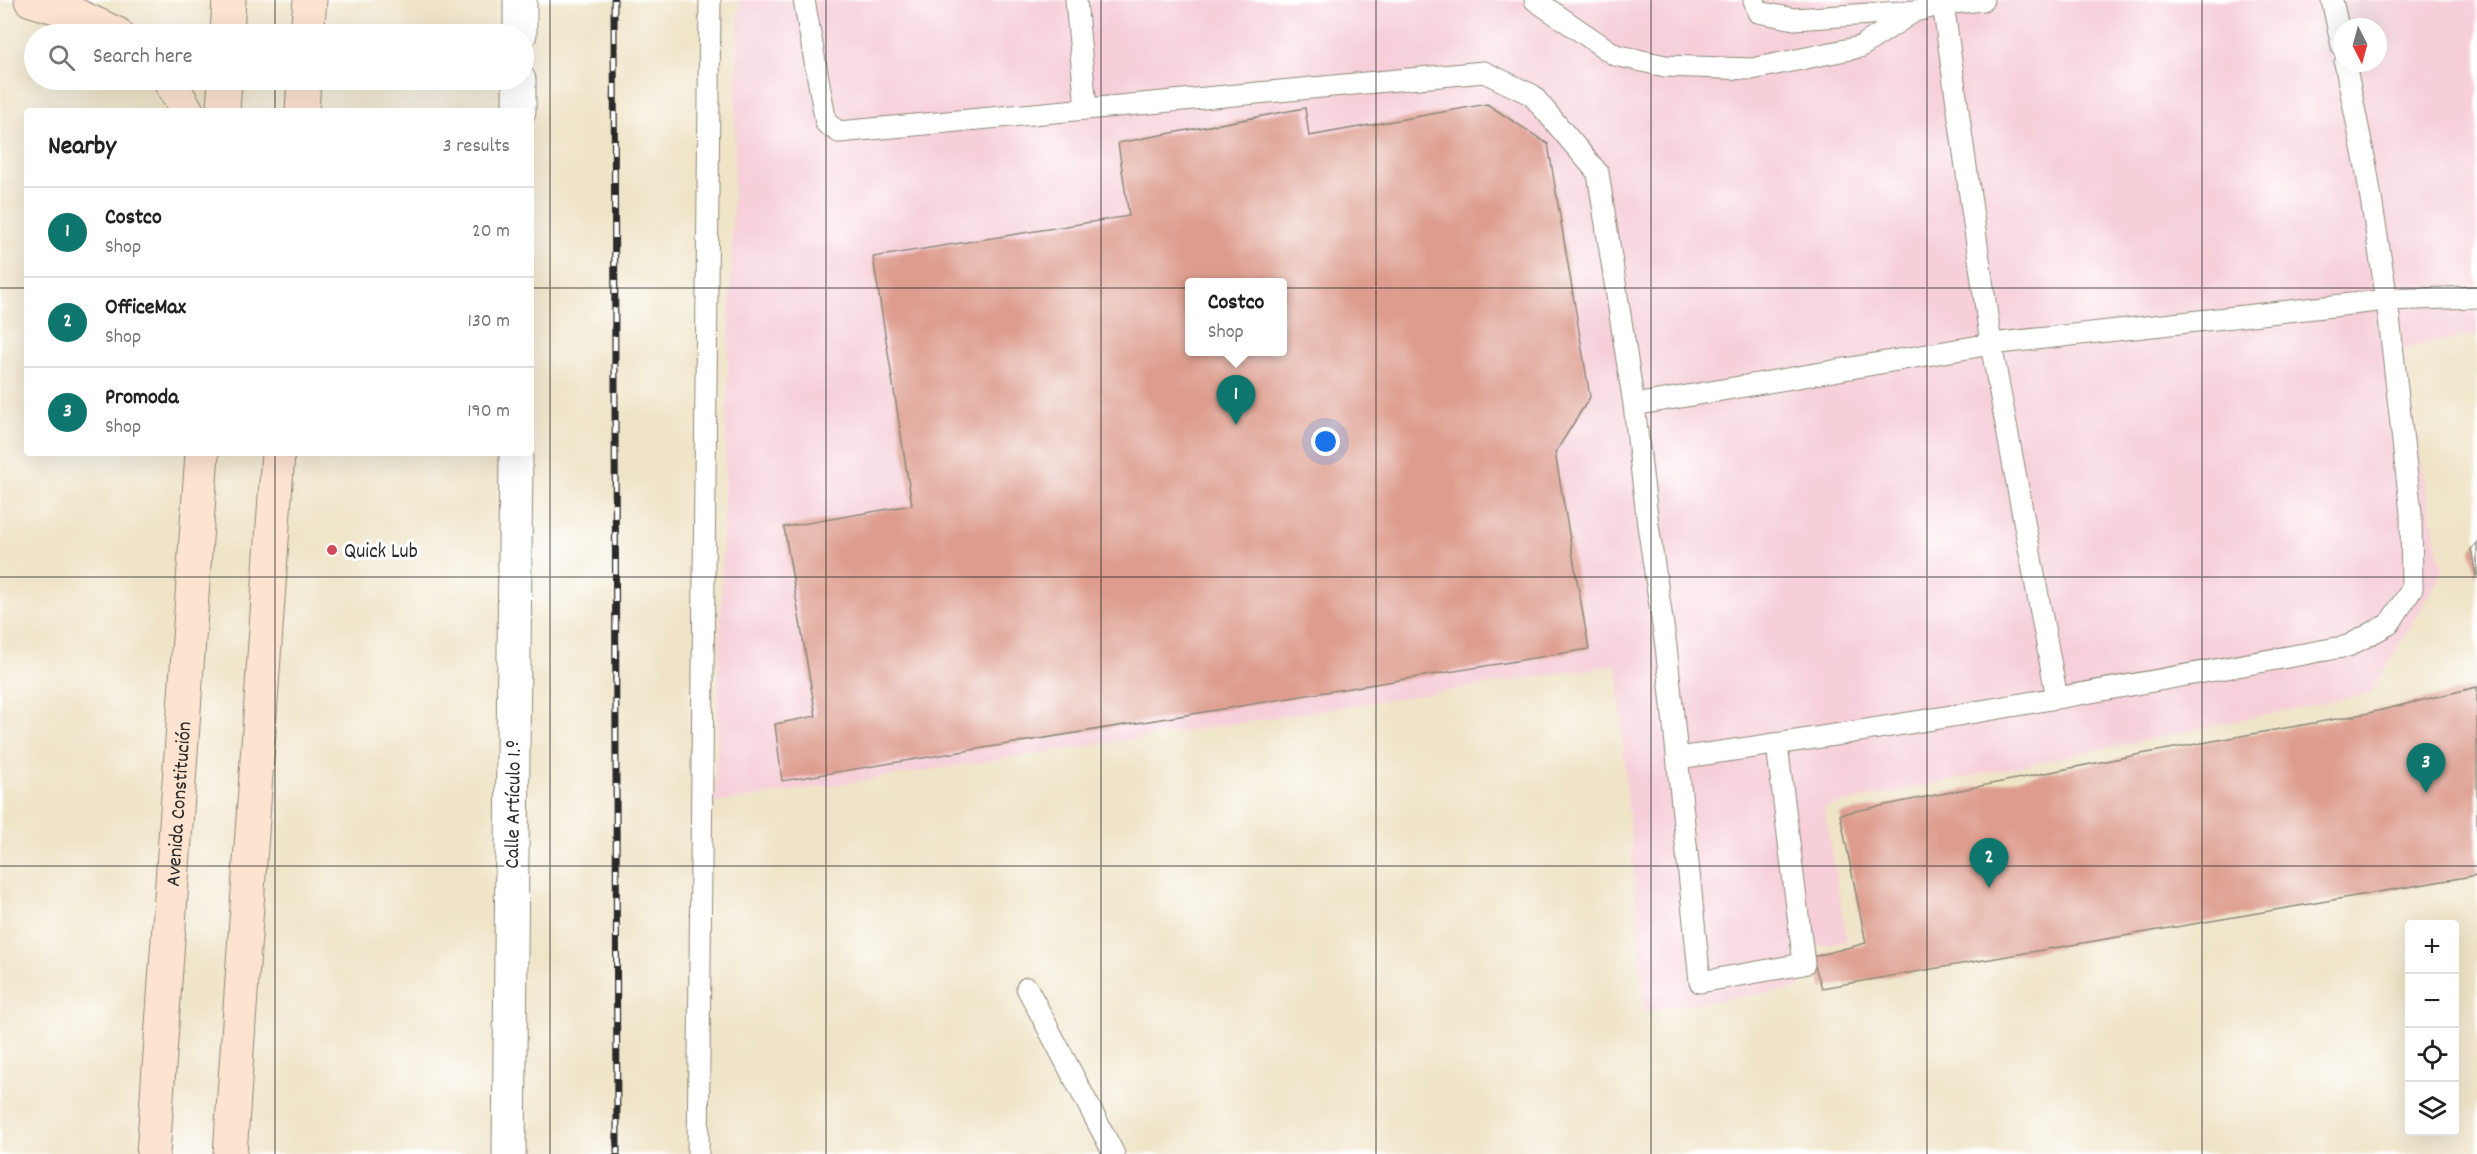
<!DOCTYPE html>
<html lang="en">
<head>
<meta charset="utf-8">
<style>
  :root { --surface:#fff; --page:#f2f2f2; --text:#222; --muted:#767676; --line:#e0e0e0; --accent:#0f766e }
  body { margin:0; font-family:Dekko,sans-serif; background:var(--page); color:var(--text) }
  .controls { position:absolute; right:18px; bottom:18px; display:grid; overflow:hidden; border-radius:6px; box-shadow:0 6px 24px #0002 }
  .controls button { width:54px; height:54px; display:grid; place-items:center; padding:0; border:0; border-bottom:2px solid var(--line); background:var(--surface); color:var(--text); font:30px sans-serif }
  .compass { position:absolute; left:2333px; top:18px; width:54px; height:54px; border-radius:50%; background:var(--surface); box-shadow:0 6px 24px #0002; rotate:174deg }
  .you { position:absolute; left:1326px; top:442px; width:21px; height:21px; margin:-15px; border:4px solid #fff; border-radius:50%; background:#1a73e8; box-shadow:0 0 0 9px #1a73e833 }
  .badge { display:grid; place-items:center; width:39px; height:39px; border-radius:50%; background:var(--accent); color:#fff; font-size:20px; font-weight:700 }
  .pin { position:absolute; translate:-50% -50px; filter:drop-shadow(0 2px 3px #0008) }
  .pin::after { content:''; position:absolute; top:32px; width:21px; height:18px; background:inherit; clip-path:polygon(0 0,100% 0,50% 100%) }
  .popup { position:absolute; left:1185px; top:278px; width:102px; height:78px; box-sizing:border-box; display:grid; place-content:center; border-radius:6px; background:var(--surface); filter:drop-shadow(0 2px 4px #0005); font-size:20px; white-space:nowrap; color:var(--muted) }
  .popup b { font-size:22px; color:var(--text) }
  .popup::after { content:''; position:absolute; left:50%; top:100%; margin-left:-12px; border:12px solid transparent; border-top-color:var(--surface) }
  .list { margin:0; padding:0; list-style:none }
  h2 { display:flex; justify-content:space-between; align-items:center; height:78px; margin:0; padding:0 24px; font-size:26px }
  h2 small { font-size:20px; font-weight:400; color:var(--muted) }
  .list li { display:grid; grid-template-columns:39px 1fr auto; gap:18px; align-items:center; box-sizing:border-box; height:90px; padding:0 24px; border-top:2px solid var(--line) }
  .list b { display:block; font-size:22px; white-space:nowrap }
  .list p { margin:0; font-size:20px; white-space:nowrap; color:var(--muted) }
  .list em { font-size:20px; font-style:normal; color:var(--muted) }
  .icon { flex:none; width:33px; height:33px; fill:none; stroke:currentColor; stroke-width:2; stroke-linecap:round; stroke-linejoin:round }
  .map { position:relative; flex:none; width:2477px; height:1154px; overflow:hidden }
  .search { position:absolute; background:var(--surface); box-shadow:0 6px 24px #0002; left:24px; top:24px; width:510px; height:66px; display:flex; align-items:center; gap:15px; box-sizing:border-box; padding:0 21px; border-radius:33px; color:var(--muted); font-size:22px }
  .panel { position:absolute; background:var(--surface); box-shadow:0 6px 24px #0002; left:24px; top:108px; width:510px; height:348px; border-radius:6px }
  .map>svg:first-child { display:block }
</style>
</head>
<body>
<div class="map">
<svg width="2477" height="1154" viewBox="0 0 2477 1154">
  <rect width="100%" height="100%" fill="#fff"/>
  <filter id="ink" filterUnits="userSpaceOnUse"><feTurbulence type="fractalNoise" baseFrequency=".0167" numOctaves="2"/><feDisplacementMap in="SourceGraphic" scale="12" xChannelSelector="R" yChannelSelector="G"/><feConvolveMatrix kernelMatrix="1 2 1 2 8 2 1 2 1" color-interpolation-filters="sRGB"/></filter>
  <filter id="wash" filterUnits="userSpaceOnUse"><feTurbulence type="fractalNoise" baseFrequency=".008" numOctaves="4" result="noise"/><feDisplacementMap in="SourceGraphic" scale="24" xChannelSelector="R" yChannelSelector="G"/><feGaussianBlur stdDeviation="1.35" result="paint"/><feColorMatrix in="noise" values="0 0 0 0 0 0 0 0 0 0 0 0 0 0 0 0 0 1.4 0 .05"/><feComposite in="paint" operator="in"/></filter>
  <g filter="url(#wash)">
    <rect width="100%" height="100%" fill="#efe4c7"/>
    <path fill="#f6cfd9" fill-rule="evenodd" d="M739 0H2477V334L2403 349 2425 485 2443 571 2371 693 1824 807 1847 941 1795 950 1800 988 1644 1011 1617 665 715 803ZM2342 27H2378V63H2342ZM1190 282H1282V352H1190Z"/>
    <g id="blocks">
      <path fill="#dd9c8d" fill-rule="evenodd" d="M1487 104 1548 144 1590 397 1555 453 1589 649 782 781 775 724 816 716 784 527 912 505 873 257 1129 216 1118 143 1305 108 1309 136ZM1190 282H1282V352H1190Z
        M2477 542V576H2476L2471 549Z
        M2477 687V875L1822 988 1812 957 1866 943 1840 814 2141 754 2369 713Z"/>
    </g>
  </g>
  <g filter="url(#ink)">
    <use href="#blocks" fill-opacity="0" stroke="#8d8879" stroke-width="1.5"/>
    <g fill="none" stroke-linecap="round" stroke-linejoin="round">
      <g stroke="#8d8879" stroke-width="23">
        <path id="lane" d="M804 0 826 123 839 132 1484 72 1532 95 1598 173 1634 405 1648 525 1666 646 1700 982 1804 964 1777 745
          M1076 0 1086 108
          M1535 0 1615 55 1665 66 1752 69 1860 47 1915 11
          M1754 0 1758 12 1794 19 1915 11 1943 4 1983 0
          M2332 0 2342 46
          M1943 4 1991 344 2057 698
          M1634 405 1991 344 2387 300 2477 297
          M1678 758C1903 727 2126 686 2348 646L2389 624 2412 589 2411 513 2387 300 2366 167 2345 63
          M1027 988 1114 1154
          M698 1154 710 0"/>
      </g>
      <g stroke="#8d8879" stroke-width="35">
        <path id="street" d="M520 34V0
          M519 111V80
          M509 1154 516 453"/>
      </g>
      <g stroke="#8d8879" stroke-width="35">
        <g id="secondary">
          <path d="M31 0 65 10 117 34"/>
          <path d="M227 34 229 0"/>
          <path d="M307 34 310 0"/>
          <path d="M169 80 187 111"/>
          <path d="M223 111 225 80"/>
          <path d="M302 111 304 80"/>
          <path id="s1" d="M153 1154 202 453"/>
          <path d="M230 1154 278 453"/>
        </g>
      </g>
      <use href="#lane" stroke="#fff" stroke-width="21"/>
      <use href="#street" stroke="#fff" stroke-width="33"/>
      <use href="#secondary" stroke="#fde4d1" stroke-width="33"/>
      <g stroke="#2b2b2b" stroke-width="7">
        <path id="rail" d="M614 0 617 1154"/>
      </g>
      <use href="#rail" stroke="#fff" stroke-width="4.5" stroke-dasharray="14" stroke-linecap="butt"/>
    </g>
  </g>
  <path fill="none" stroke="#2b2b2b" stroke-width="1.5" stroke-opacity="0.55" d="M275 0V34M550 0V1154M826 0V1154M1101 0V1154M1376 0V1154M1651 0V1154M1927 0V1154M2202 0V1154M275 80V111M0 288H27M531 288H2477M275 453V1154M0 577H2477M0 866H2477"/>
  <circle fill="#d1495b" stroke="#fff" stroke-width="2" cx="332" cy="550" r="6"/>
  <g text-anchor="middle" stroke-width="6" stroke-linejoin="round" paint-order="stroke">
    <g font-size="21" fill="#2b2b2b" stroke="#fff" text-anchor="start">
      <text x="344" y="557">Quick Lub</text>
    </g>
    <g font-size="21" fill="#2b2b2b" stroke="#fff">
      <text dy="7" stroke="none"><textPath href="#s1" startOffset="351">Avenida Constitución</textPath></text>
      <text transform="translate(512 804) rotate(-89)" y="7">Calle Artículo 1.º</text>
    </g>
  </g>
</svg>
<div class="controls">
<button>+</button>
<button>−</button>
<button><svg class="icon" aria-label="locate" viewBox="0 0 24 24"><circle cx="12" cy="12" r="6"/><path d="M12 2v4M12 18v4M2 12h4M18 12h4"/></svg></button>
<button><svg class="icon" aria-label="layers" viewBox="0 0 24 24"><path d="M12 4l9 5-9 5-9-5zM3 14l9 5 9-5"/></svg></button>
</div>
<svg class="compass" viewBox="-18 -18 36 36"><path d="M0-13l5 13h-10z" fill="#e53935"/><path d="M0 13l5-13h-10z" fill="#767676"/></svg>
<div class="you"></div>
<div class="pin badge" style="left:1236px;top:425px">1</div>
<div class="popup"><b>Costco</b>Shop</div>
<div class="pin badge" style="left:1989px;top:888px">2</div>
<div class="pin badge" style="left:2426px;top:793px">3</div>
<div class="search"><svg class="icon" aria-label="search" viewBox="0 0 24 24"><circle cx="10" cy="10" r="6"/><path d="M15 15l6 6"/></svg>Search here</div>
<section class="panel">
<h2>Nearby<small>3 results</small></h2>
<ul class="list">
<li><span class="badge">1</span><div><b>Costco</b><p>Shop</p></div><em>20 m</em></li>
<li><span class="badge">2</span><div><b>OfficeMax</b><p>Shop</p></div><em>130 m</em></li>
<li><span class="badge">3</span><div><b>Promoda</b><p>Shop</p></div><em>190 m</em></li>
</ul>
</section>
</div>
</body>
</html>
